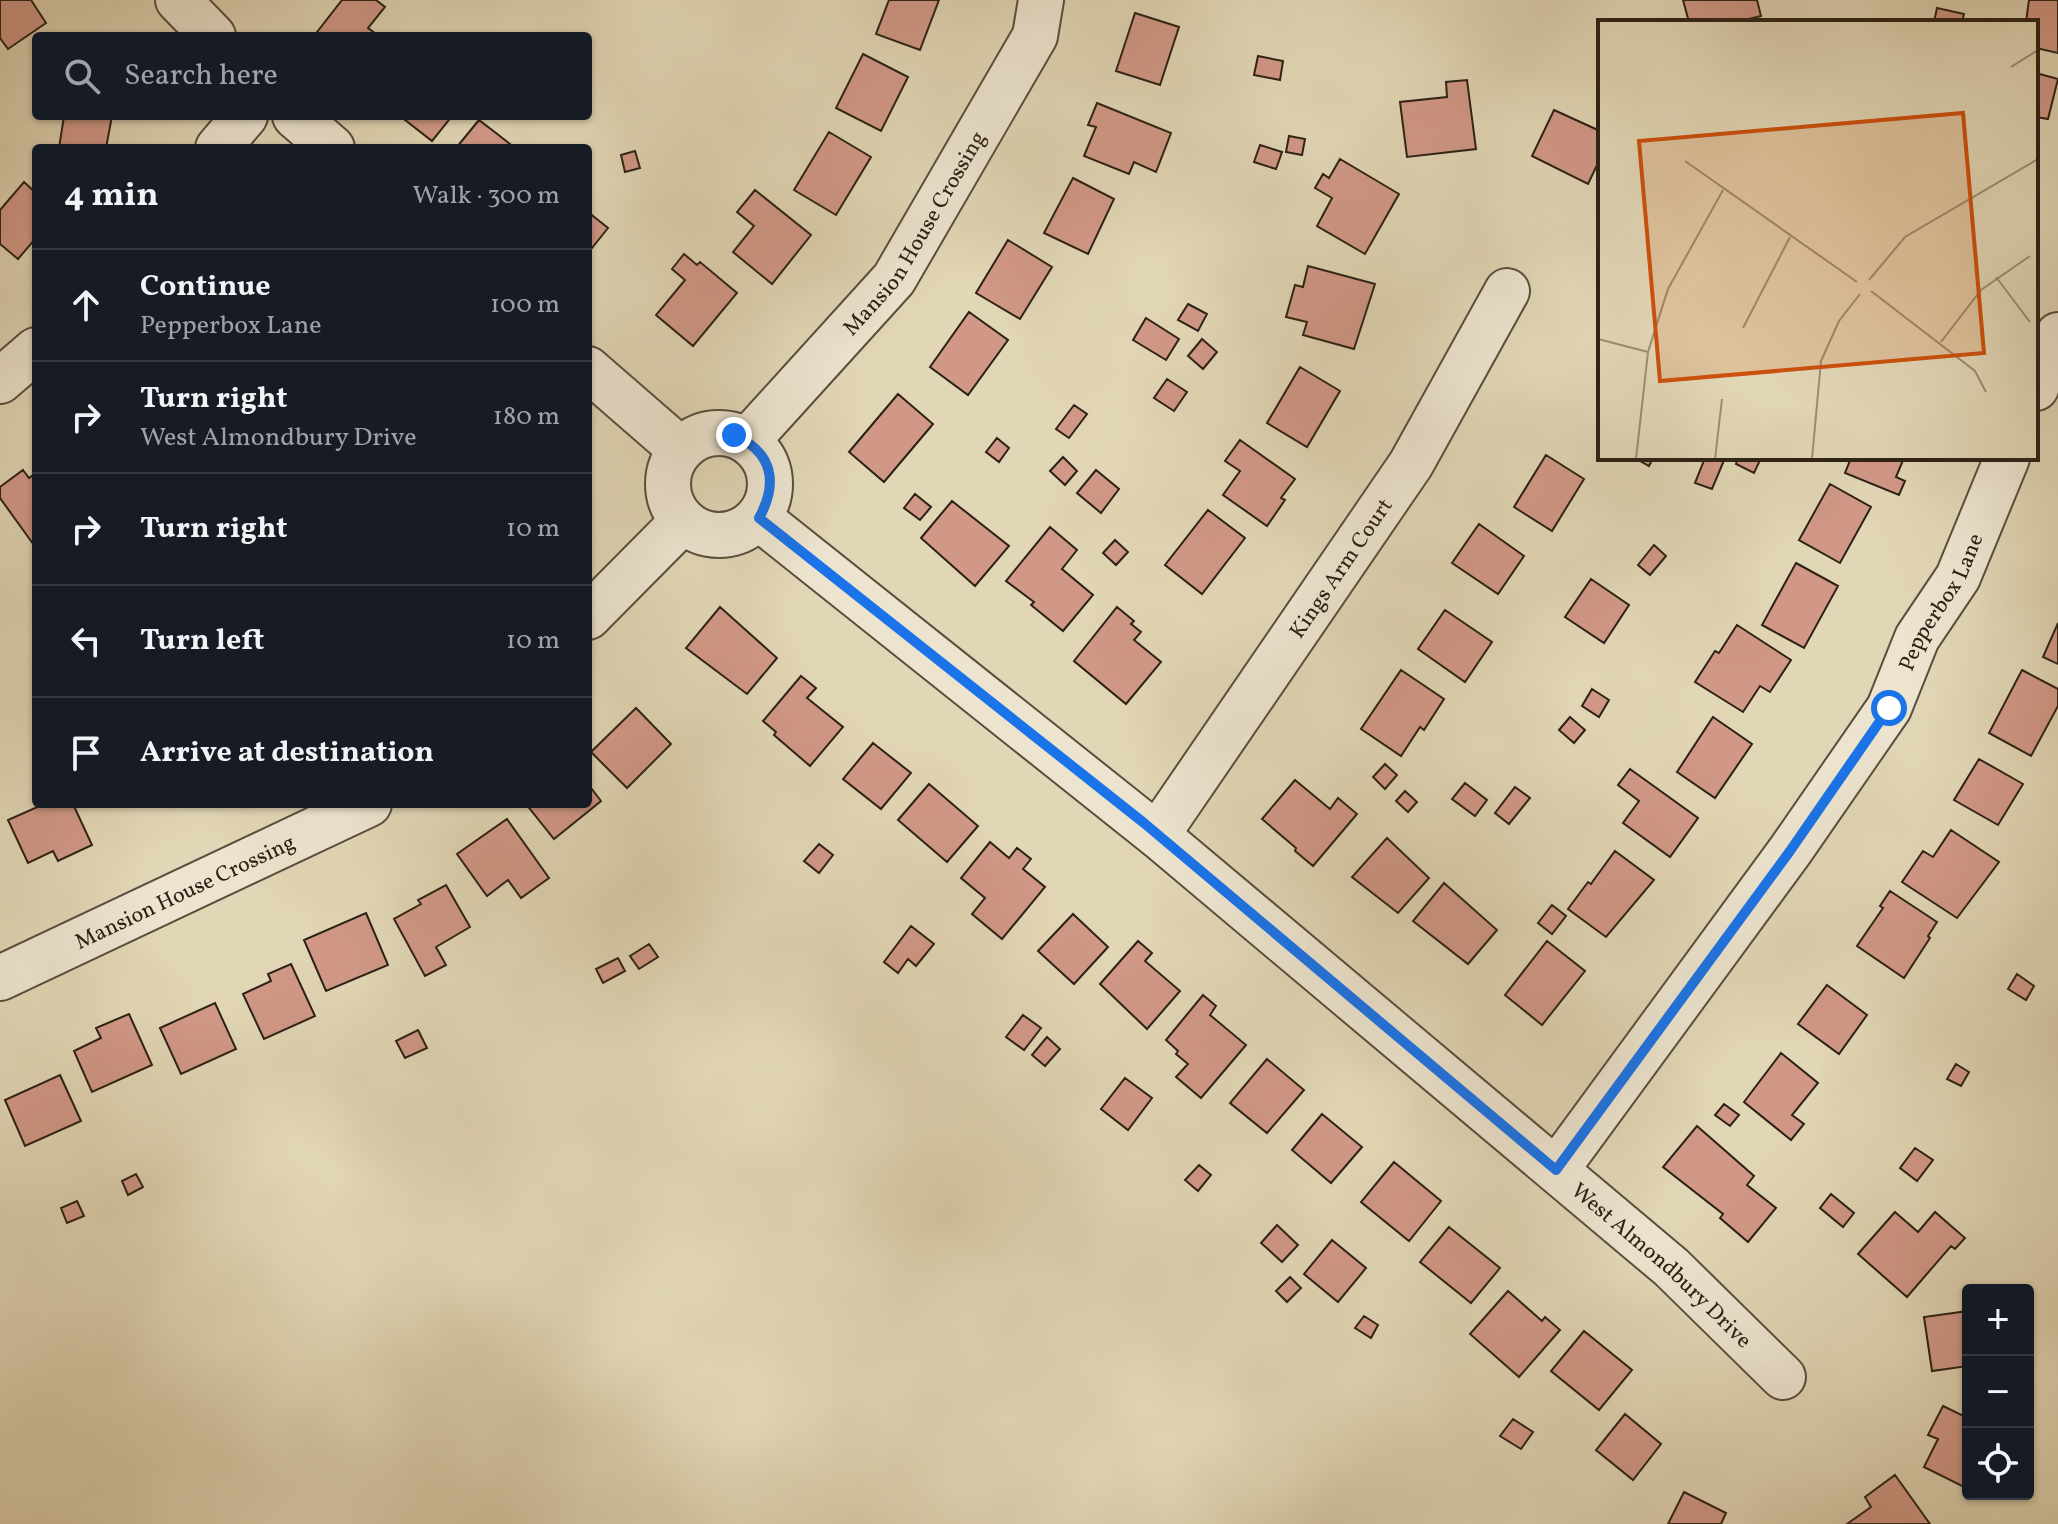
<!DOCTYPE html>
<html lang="en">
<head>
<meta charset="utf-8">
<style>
  :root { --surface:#171b24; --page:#20242c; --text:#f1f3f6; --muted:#9ea1a6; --line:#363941 }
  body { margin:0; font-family:Vollkorn,serif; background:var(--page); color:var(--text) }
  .controls { position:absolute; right:24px; bottom:24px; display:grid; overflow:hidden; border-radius:8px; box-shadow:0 2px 6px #0004 }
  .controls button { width:72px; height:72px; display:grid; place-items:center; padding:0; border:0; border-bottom:2px solid var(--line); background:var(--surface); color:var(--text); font:40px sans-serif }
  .stop { position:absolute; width:24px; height:24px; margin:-18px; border:6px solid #1a73e8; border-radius:50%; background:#fff }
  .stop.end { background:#1a73e8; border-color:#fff; box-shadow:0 2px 8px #0008 }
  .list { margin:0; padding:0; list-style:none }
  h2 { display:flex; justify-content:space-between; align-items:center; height:104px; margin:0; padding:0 32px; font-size:34px }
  h2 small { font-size:26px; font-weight:400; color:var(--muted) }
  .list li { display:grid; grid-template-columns:52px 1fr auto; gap:24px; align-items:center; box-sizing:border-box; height:112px; padding:0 32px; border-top:2px solid var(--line) }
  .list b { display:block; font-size:30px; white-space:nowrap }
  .list p { margin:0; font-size:26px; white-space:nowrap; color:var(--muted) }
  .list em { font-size:26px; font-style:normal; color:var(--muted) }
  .icon { flex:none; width:44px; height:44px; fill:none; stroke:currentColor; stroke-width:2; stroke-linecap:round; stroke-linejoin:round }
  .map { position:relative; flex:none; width:2058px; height:1524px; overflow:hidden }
  .search { position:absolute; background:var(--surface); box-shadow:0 2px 6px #0004; left:32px; top:32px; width:560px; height:88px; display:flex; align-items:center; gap:20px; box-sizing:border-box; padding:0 28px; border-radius:8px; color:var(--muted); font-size:30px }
  .panel { position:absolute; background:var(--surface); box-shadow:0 2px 6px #0004; left:32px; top:144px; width:560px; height:664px; border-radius:8px }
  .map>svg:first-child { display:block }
</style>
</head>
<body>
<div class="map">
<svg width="2058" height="1524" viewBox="0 0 2058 1524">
  <rect width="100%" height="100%" fill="#e1d6b5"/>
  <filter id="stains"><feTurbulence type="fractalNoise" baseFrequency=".0025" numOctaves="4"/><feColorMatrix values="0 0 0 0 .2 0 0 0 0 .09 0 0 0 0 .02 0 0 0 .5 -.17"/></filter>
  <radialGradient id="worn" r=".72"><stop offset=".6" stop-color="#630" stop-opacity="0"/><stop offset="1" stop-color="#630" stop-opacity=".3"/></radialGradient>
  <path fill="#d19887" stroke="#2c2116" stroke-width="2" d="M0 0H31L46 23 8 49 0 38Z
    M342 0H376L385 7 368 28 379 36H314Z
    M889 0H939L920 50 876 34Z
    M1683 0H1757L1761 16 1737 22H1689Z
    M2029 0H2058V53L2036 48V22H2026Z
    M1937 8 1964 14 1962 22H1934Z
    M1135 13 1179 27 1160 85 1116 71Z
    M863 54 908 77 881 131 836 108Z
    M1258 56 1283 61 1280 80 1254 75Z
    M2036 73 2058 79 2048 119 2036 117Z
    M1467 80 1476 149 1407 157 1400 102 1447 97 1446 82Z
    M1097 103 1171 133 1156 172 1134 162 1129 174 1084 156 1096 127 1088 125Z
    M1554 110 1600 131V159L1588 184 1532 156Z
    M64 116H112L106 148H59Z
    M400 116H452L432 141Z
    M479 120 496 133 515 148H456Z
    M829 132 871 157 836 215 794 190Z
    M1289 136 1305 139 1302 155 1286 152Z
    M1260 145 1282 152 1276 169 1254 162Z
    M635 151 640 168 625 172 621 155Z
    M1340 159 1399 194 1365 254 1317 226 1332 198 1315 188 1323 174 1329 178Z
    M1073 178 1114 199 1088 254 1044 233Z
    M24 182 36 193V238L18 259 0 244V210Z
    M755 190 811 235 772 284 733 252 754 226 737 212Z
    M588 212 608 228 588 253Z
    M1008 240 1052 267 1020 319 976 293Z
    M684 254 697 265 700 262 737 293 693 346 656 315 685 280 672 269Z
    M1308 266 1375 284 1354 349 1303 335 1307 322 1286 317 1295 285 1303 287Z
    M1188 304 1207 314 1198 331 1178 320Z
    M969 312 1008 340 968 395 930 367Z
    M1146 318 1179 339 1166 360 1133 340Z
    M1202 339 1217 352 1203 369 1188 356Z
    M1300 367 1340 391 1307 447 1267 423Z
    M1167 379 1187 392 1174 411 1154 398Z
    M898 394 933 424 884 482 849 452Z
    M1074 405 1087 414 1069 438 1056 429Z
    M997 438 1009 448 999 462 986 452Z
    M1240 440 1295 479 1281 498 1285 500 1267 526 1223 495 1240 471 1225 461Z
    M1546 455 1584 479 1552 531 1514 507Z
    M1063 457 1077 471 1065 485 1050 471Z
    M1635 458H1653L1649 466Z
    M1705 458H1725L1712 489 1695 483Z
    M1738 458H1761L1754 473 1736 464Z
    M1851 458H1904L1896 477 1905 481 1899 495 1845 473Z
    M23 470 29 478 36 473V548L0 498V487Z
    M1096 470 1119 489 1101 513 1077 493Z
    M1830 484 1871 507 1840 563 1799 540Z
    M915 494 931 507 920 520 904 508Z
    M952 501 1009 546 975 586 921 538Z
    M1208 510 1245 538 1202 594 1165 565Z
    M1479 524 1524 556 1498 594 1452 563Z
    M1050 527 1077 550 1062 569 1093 595 1063 631 1031 605 1034 602 1006 581Z
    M1115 540 1128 552 1116 565 1103 553Z
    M1654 545 1666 556 1650 575 1638 565Z
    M1796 563 1838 586 1804 648 1762 625Z
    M1591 579 1629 605 1604 643 1565 617Z
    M720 607 777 658 747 694 686 648Z
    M1117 607 1134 621 1131 624 1141 632 1134 640 1161 662 1126 704 1074 661Z
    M1445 610 1492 642 1465 682 1418 649Z
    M2058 623V664L2043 657Z
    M1737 625 1791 660 1770 692 1760 686 1743 712 1695 682 1715 651 1719 653Z
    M1401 670 1444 699 1424 730 1420 727 1401 756 1361 729Z
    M2022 670 2058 689V706L2031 756 1989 733Z
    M801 676 816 688 807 698 843 727 810 766 774 735 776 732 763 721Z
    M1592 689 1609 700 1599 717 1582 706Z
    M636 708 671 744 627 788 591 752Z
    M1570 717 1585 730 1574 743 1559 730Z
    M1713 717 1752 744 1715 798 1677 772Z
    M873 743 911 773 881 809 843 779Z
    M1979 759 2023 784 1998 825 1954 800Z
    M1385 764 1397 775 1385 789 1373 777Z
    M1630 769 1698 818 1670 857 1623 823 1639 801 1618 785Z
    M1295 780 1330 809 1338 798 1357 814 1313 866 1295 851 1296 848 1262 819Z
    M1465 783 1487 800 1475 816 1452 799Z
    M588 784 601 801 554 839 526 804H588Z
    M929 784 978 826 947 862 898 820Z
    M1515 787 1530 798 1509 824 1495 813Z
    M1405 791 1417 802 1408 812 1396 801Z
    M44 804H73L92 845 58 861 53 851 28 863 8 820Z
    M507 819 549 878 521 898 508 880 487 896 457 854Z
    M1951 830 1999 862 1957 918 1902 882 1923 851 1933 857Z
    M1387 838 1429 878 1398 913 1352 877Z
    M990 842 1009 858 1017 848 1021 851 1031 859 1023 869 1045 887 1002 939 972 914 985 898 961 878Z
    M819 844 833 855 819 873 804 861Z
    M1615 851 1654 880 1606 937 1568 909 1588 882 1591 884 1593 881Z
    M1444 883 1497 930 1468 964 1413 921Z
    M446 885 470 927 436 947 446 965 425 976 394 919 421 904 418 900Z
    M1890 891 1937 922 1928 936 1930 938 1904 978 1857 946 1883 908 1880 906Z
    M1552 905 1566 916 1552 934 1538 923Z
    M366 913 388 965 326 991 304 940Z
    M1073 914 1108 947 1074 984 1038 951Z
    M911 926 934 944 916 966 908 959 898 973 884 962Z
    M1138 941 1152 953 1145 961 1180 991 1147 1029 1100 984Z
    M1547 941 1585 971 1542 1025 1505 995Z
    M649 944 658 957 639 969 630 956Z
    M618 958 625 971 603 983 596 969Z
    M291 964 315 1016 264 1039 243 994 271 981 268 974Z
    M2017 974 2034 986 2026 1000 2008 989Z
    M1827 985 1867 1015 1839 1054 1798 1024Z
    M1203 995 1216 1006 1210 1015 1246 1045 1201 1098 1176 1077 1188 1064 1176 1054 1178 1051 1166 1040Z
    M215 1003 236 1049 181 1074 160 1028Z
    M129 1014 152 1065 92 1092 74 1051 101 1038 96 1028Z
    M1023 1015 1041 1028 1024 1050 1006 1037Z
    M418 1030 427 1048 405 1058 396 1041Z
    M1047 1037 1060 1049 1045 1066 1032 1055Z
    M1781 1053 1818 1083 1792 1115 1804 1124 1791 1140 1744 1102Z
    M1267 1059 1304 1090 1267 1133 1230 1103Z
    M1956 1064 1969 1072 1961 1086 1947 1079Z
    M60 1075 81 1121 25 1146 5 1100Z
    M1125 1078 1152 1098 1128 1130 1101 1109Z
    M1724 1104 1739 1115 1730 1126 1715 1115Z
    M1322 1114 1362 1147 1331 1183 1292 1150Z
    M1697 1126 1754 1176 1747 1185 1776 1208 1748 1242 1720 1218 1723 1214 1663 1167Z
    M1915 1148 1933 1160 1917 1181 1900 1168Z
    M1394 1162 1441 1201 1409 1241 1361 1202Z
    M1199 1165 1211 1175 1198 1191 1185 1180Z
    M136 1174 143 1187 128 1195 122 1181Z
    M1831 1194 1854 1213 1843 1227 1820 1208Z
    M77 1201 84 1216 67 1223 61 1208Z
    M1895 1212 1918 1232 1935 1212 1965 1238 1955 1249 1951 1246 1907 1297 1858 1254Z
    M1277 1225 1298 1245 1282 1262 1261 1243Z
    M1449 1227 1500 1268 1471 1303 1420 1262Z
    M1332 1240 1366 1268 1338 1302 1304 1274Z
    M1290 1277 1301 1288 1287 1302 1276 1291Z
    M1508 1291 1542 1321 1545 1317 1560 1330 1519 1377 1470 1334Z
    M1968 1311V1366L1932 1371 1924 1317Z
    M1364 1316 1378 1325 1371 1338 1355 1328Z
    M1584 1331 1632 1370 1599 1410 1551 1371Z
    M2028 1332 2032 1336 2033 1347 2028 1353Z
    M1943 1406 1968 1418 1966 1488 1924 1467 1938 1439 1928 1435Z
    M1625 1414 1661 1444 1633 1480 1596 1450Z
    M1513 1419 1533 1432 1521 1449 1500 1436Z
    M1895 1475 1930 1524H1847L1871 1507 1865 1497Z
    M1684 1492 1726 1513 1721 1524H1668Z"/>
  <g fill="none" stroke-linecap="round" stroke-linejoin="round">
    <g stroke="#594e3e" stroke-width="48">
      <g id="minor">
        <path d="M178 0 213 36"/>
        <path d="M295 116 332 148"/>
        <path d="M218 148 245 116"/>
        <path d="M588 369 680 449"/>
        <path d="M0 381 36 350"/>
        <path d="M2036 388 2058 335"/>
        <circle cx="719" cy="484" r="51"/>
        <path id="s1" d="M747 441 894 279 1035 36 1041 0"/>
        <path id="s2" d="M759 518 1157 835 1671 1267 1783 1377"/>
        <path d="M588 617 683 521"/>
        <path id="s3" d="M1157 835 1411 464 1507 291"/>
        <path id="s4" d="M0 978 369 804"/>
        <path id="s5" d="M1556 1170 1790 851 1889 708 1917 638 1958 577 2007 458"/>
      </g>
    </g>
    <use href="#minor" stroke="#ece4cf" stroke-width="44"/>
  </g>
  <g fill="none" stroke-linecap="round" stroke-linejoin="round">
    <path stroke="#1a73e8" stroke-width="10" d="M734 435C772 452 779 482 759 518L1144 823 1556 1170 1790 851 1889 708"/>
  </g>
  <g text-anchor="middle" stroke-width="8" stroke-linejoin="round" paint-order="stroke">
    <g font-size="22" fill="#2c2116" stroke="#ece4cf">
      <text dy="8" stroke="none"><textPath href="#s1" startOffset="268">Mansion House Crossing</textPath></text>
      <text dy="8" stroke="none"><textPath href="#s3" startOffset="324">Kings Arm Court</textPath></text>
      <text dy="8" stroke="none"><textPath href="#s5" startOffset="688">Pepperbox Lane</textPath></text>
      <text dy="8" stroke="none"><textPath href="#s4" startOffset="204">Mansion House Crossing</textPath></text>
      <text dy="8" stroke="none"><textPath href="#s2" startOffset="1172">West Almondbury Drive</textPath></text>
    </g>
  </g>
  <g transform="translate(1598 20)">
    <rect width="440" height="440" fill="#e1d6b5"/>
    <path fill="none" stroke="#998e75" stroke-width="2" d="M413 47 440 30M87 141 259 262M398 257 432 302M271 260 307 217 440 139M273 271 377 351 388 372M145 308 192 217M0 319 50 332M343 322 383 270 432 236M38 439 50 332 70 269 125 170M117 439 124 379M214 439 223 341 241 301 262 274"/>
    <path fill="#cc510e" fill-opacity="0.15" stroke="#cc510e" stroke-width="4" d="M365 93 386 333 62 361 41 121Z"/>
    <rect width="440" height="440" fill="none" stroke="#2c2116" stroke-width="4"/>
  </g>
  <rect width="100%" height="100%" filter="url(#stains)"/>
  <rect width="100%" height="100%" fill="url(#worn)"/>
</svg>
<div class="controls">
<button>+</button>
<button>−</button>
<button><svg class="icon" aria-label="locate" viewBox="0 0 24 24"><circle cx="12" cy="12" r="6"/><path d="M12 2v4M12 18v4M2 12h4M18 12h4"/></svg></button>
</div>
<div class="stop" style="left:1889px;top:708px"></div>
<div class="stop end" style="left:734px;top:435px"></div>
<div class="search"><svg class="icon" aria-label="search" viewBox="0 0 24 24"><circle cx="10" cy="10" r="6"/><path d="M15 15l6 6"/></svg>Search here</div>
<section class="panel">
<h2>4 min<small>Walk · 300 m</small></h2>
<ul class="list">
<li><svg class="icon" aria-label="ahead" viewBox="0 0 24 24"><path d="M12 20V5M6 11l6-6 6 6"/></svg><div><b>Continue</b><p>Pepperbox Lane</p></div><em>100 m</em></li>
<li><svg class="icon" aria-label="right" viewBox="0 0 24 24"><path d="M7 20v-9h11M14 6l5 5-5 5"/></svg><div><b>Turn right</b><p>West Almondbury Drive</p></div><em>180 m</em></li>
<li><svg class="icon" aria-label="right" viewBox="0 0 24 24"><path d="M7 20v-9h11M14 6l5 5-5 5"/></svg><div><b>Turn right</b></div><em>10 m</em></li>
<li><svg class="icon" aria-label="left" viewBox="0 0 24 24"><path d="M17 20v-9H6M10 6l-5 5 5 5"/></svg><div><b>Turn left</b></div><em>10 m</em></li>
<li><svg class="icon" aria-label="arrive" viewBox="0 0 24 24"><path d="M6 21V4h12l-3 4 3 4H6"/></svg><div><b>Arrive at destination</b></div></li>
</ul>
</section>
</div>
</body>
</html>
